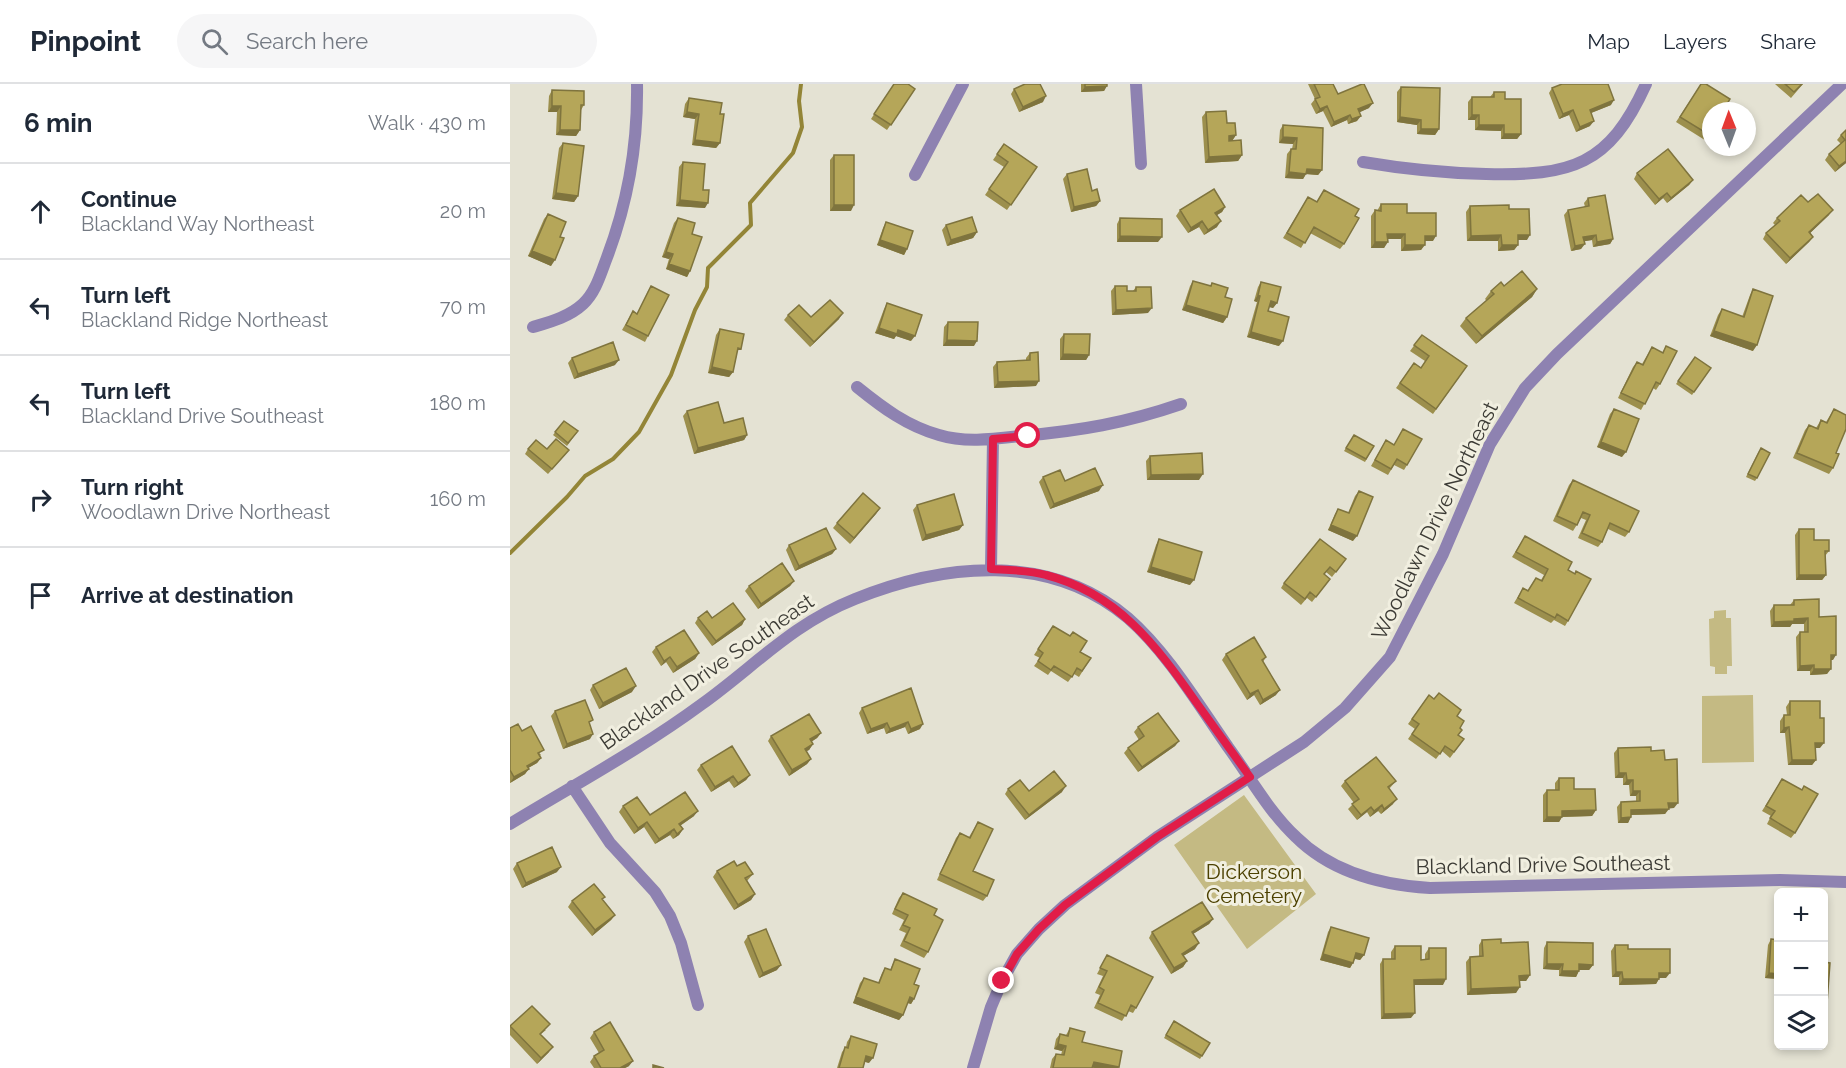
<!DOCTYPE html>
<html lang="en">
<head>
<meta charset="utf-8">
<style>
  :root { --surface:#fff; --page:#f6f6f7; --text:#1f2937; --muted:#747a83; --line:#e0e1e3 }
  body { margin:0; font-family:Raleway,sans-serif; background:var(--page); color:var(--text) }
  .controls { position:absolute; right:18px; bottom:18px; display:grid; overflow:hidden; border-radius:9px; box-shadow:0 3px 9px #0003 }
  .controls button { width:54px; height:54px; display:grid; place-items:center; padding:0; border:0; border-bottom:2px solid var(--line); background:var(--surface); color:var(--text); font:30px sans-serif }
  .compass { position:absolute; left:1192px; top:18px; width:54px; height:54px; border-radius:50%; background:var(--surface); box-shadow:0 3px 9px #0003; rotate:359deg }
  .stop { position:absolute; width:18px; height:18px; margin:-14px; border:4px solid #e11d48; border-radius:50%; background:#fff }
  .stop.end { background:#e11d48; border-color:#fff; box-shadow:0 2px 6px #0008 }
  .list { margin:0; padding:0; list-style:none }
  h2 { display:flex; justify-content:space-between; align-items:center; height:78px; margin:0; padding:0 24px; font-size:26px }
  h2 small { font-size:20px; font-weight:400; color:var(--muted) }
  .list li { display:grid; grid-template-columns:39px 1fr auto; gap:18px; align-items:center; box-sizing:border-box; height:96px; padding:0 24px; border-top:2px solid var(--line) }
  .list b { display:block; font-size:22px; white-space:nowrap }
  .list p { margin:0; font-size:20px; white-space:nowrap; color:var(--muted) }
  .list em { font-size:20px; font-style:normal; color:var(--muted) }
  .icon { flex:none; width:33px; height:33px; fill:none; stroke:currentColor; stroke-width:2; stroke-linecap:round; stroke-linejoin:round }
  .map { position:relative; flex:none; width:1336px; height:984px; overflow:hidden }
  header { display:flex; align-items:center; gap:36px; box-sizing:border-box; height:84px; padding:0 30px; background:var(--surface); border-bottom:2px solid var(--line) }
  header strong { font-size:28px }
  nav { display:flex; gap:33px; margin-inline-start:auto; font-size:21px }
  .search { width:420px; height:54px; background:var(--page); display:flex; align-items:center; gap:15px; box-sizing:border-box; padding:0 21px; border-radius:33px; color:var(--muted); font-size:22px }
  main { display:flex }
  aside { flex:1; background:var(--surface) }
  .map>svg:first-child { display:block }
</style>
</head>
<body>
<header>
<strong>Pinpoint</strong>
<div class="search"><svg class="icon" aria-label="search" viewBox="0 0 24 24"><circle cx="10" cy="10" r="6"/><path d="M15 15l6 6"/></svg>Search here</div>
<nav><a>Map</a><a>Layers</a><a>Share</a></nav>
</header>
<main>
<aside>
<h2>6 min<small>Walk · 430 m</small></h2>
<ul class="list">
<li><svg class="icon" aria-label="ahead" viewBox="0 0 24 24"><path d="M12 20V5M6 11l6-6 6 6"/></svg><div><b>Continue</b><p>Blackland Way Northeast</p></div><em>20 m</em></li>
<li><svg class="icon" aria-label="left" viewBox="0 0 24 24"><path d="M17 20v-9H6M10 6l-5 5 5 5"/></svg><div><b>Turn left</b><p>Blackland Ridge Northeast</p></div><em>70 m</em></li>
<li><svg class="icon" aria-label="left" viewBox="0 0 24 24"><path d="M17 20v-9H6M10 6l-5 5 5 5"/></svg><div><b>Turn left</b><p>Blackland Drive Southeast</p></div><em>180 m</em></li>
<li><svg class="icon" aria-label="right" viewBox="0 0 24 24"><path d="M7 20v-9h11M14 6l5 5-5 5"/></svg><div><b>Turn right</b><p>Woodlawn Drive Northeast</p></div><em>160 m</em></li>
<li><svg class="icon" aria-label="arrive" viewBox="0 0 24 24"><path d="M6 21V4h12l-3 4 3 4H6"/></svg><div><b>Arrive at destination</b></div></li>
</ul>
</aside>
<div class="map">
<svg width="1336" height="984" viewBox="0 0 1336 984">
  <rect width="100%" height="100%" fill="#e4e2d3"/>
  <path fill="#c4ba83" d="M1216 526V534H1221L1222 582H1217V590H1205V583L1200 582 1199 535 1204 534V527Z
    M1243 611 1244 678 1192 679V612Z
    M734 711 806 810 737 865 664 761Z"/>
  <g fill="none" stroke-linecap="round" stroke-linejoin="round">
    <path stroke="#938537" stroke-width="4" d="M0 469 57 413 75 392 103 375 129 348 161 291 185 226 197 203 198 184 241 141 240 119 283 69 292 43 289 17 291 0"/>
    <path stroke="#8e82b1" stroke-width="12" d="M626 0 631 80
      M853 78C894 85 934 89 976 90 1061 92 1099 82 1136 0
      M405 91 453 0
      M23 243C40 238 59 233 73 220 85 209 90 192 96 176 118 119 128 61 127 0
      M347 303C373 324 397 342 429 351 455 359 484 355 511 352 569 347 616 339 671 320
      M481 485 483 355
      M62 702 100 759 145 808 160 832 171 859 188 921
      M0 740C64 701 131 665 192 620 245 582 282 540 345 515 434 479 540 468 618 534 657 568 688 620 718 663 740 693 759 728 786 753 822 789 871 801 920 804L1270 796 1336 798
      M463 984 481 923 492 897 507 870 529 845 555 821 647 753 794 658 835 624 880 573 933 470 980 360 1015 304 1047 270 1332 0"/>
  </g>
  <path fill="#9c8f4d" d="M384 0 405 5 377 46 361 35Z
    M571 0H597L594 7 571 8Z
    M798 0H823L828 10 859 24 849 28 847 37 838 40 837 36 821 43 813 27 806 30 801 20 805 15Z
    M1191 0 1201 27V54L1198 58 1166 38Z
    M1265 0H1293L1281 14Z
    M891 3 929 45 925 51 907 50V41L887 38V8Z
    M1042 4 1101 21 1081 29 1080 42 1066 48 1059 31 1049 35 1039 9Z
    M504 5 533 18 509 28 501 10Z
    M42 6 74 21 71 26 70 46 66 52 46 51 47 28H38L39 12Z
    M984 8 995 15 1011 50 1007 55H991V47L965 46V36H958V18L962 13H980Z
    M179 14 210 30V59L206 64 182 61 185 35 173 33 175 20Z
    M696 28 717 39 726 51 722 57 732 71 728 77 695 79 692 33Z
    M773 41 813 44 812 86 808 91 796 90 793 95 775 94 777 70 781 65H782L783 60 769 59 770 46Z
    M1336 46V79L1325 88 1315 76 1319 70 1331 60 1327 56 1331 51Z
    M53 59 68 112 64 118 42 115 49 64Z
    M494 60 527 83 497 126 475 111 494 83 483 76Z
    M324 71 341 127H320V76Z
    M173 78 193 106 195 124 166 122 169 83Z
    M1127 89 1183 96 1179 101 1157 119 1153 114 1145 121 1124 95Z
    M557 90 582 107 590 117 586 122 561 128 553 95Z
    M814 106 845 132 834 160 830 165 800 149 791 164 773 154 795 118H807Z
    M1078 114 1103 155 1100 160 1083 163 1082 156 1074 157 1071 165 1061 167 1054 131 1058 126 1075 123 1074 119Z
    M1298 118 1319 131 1300 149 1303 153 1299 158 1276 180 1253 155 1256 149 1265 141 1263 139 1267 134Z
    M871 120 897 129 923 157H915L911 166 891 167V155H878L874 164H861V132L865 126 867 127Z
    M960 122 999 125 1017 156H1008V161L1004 166 988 167V157H957L956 128Z
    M715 123 712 128 707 131V143L694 151 689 143 678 149 666 132 670 126Z
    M38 130 50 153 41 182 18 172 34 135Z
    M168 134 180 187 177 193 156 185 159 175 152 173 164 139Z
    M610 134 648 158H607V140Z
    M376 138 397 165 394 171 367 161 373 144Z
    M436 141 467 148 463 154 437 162 432 146Z
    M683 197 700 202 702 199 715 213 717 233 713 239 672 226 680 202Z
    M751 198 767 219 763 224 759 223 758 227 769 262 737 253 747 218 744 217 748 203Z
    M141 202 138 252 135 258 112 246 123 227 127 230 138 207Z
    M605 202 617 207H623L626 203 638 229 602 231 601 207Z
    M1027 205 1022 213 966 260 950 242 956 234 977 217 975 215 981 207Z
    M1243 205V267L1200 252 1208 231 1212 225 1232 233 1240 211Z
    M377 219 401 257 386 252 384 255 365 249 374 225Z
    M278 231 301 233 329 235 300 263 274 236Z
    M438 238 464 262H433L434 243Z
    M210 245 227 270 223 288 219 293 198 289 206 251Z
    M554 250 579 271 576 276H550V255Z
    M912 251 957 282 923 330 886 304 904 279 911 284 915 277 900 267Z
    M1156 262 1150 300 1146 306 1143 304 1131 326 1108 314 1123 283 1127 278 1132 280 1142 263 1152 269Z
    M520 269 526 302 484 304 483 283 487 278 516 276V274Z
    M1185 273 1201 284 1182 311 1166 300Z
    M62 274 105 281 64 295 58 279Z
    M1104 325 1112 373 1087 363 1100 330Z
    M1324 325 1326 369 1323 384 1319 390 1283 374 1295 346 1299 341 1306 344 1311 336 1316 338Z
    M177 327 214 339 237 351 234 356 184 370 173 332Z
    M54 337 68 347 57 362 43 351Z
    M893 345 897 381 894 386 884 381 878 391 861 382 876 356 884 361Z
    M844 351 864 362 855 378 834 367Z
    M18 365H37L55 371 38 390 15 370Z
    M1249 367 1247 394 1245 397 1236 393Z
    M640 372 689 396H637L636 377Z
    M533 393 555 397 589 407 540 425 529 398Z
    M1063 396 1119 448 1115 453 1098 445 1092 458 1088 463 1068 454 1076 436 1071 434 1063 447 1043 437 1059 401Z
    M849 407 843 457 818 446 825 430 828 425 838 429 845 412Z
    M407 421 453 441 449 446 412 457 403 426Z
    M370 424 340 460 323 444 327 439Z
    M1289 445 1319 467 1315 472 1316 491 1312 496H1286L1285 451Z
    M1015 452 1058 486V537L1055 542 1044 536 1041 539 1004 519 1013 504 1018 506 1026 494 1031 496 1034 491 1002 473Z
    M649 455 680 501 637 488 646 461Z
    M279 461 326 465 322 470 285 487 276 466Z
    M836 475 822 493 816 488 814 490 816 500 802 518 797 514 791 521 771 504 774 499Z
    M284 497 280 502 248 525 235 507 239 502Z
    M1284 516 1309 533 1323 576H1321L1317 590 1300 591V587H1287L1286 553 1290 548H1294V540H1282L1280 543H1261L1260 527 1264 521H1280Z
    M188 534H202L235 535 232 541 202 562 185 539Z
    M543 542 570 568 581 574 569 593 564 590 558 598 541 587 538 591 524 582 530 574 524 571Z
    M146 563 189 569 185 575 163 589 156 578 151 582 142 568Z
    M716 570 756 573 753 578 766 611 750 621 744 611 737 616 712 576Z
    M83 601 122 608 89 625 80 606Z
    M401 604 410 645 398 650 395 643 376 650 374 644 357 650 349 629 352 624Z
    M919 611 947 632 950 644 948 651 954 655 940 674 932 667 926 675 898 655 905 645 898 640Z
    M1280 617 1310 664H1305L1306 676 1302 681H1278L1275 649H1270V637L1274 631H1277L1276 623Z
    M45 627 80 641V655L53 665 41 632Z
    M628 643 669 657 665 662 628 688 614 669 618 664 629 656 624 648Z
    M0 644 12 647 31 671 29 672 31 674 27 679 18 684 15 690 0 699Z
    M311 649 307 654 301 658 303 660 299 666 296 667 301 675 297 680 279 692 258 657 261 652Z
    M1108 664 1141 667 1155 676 1164 724H1158L1155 730 1121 731 1118 739H1108L1107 723 1111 718 1126 717V712H1120L1119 701H1113V694H1105L1104 669Z
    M191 681 240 691 236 696 224 704 219 697 201 708 187 686Z
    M1049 694 1064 705 1086 726 1082 732 1052 733 1049 738H1033V711L1037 706H1045V699Z
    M1272 695 1292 706 1285 749 1281 754 1257 740 1261 732 1252 727Z
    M835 697H886L879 705 883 720 871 730 868 727 860 733 857 728 847 736 838 725 844 719 831 702Z
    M498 705 519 707 552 708 515 736 495 710Z
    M113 722 140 731 184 732 170 742 173 745 169 751 163 755 160 751 145 760 134 743 124 750 109 728Z
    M468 738 463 787 477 812 473 817 427 796 446 754 450 749 459 753Z
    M7 779 47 788 12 804 3 785Z
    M227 782 243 790 237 797 245 810 241 816 224 826 203 793 207 787Z
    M393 809 424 831 418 868 414 874 390 862 396 849 389 846 394 836 382 830 389 814Z
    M62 817 105 831 101 836 82 852 58 823Z
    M703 835 699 840 683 850 685 865 673 872 677 877 673 883 661 890 639 854 642 848Z
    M821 843 854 871 850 876 845 875 840 884 810 876 818 848Z
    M238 852 267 886 249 894 234 858Z
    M1261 855 1269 895 1255 894 1258 861Z
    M972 856 991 859 1020 891 1016 897H1009L1006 909 957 911 956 878 960 873H969V861Z
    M1037 858 1083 881 1079 886H1069L1066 893 1049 892V886L1033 885 1034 864Z
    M1105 861 1118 865 1156 894H1149L1146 900 1109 901V893H1102L1101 867Z
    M885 862 911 876 915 875V870L919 864 933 901H904L901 934 871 935 870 880 873 875H881V868Z
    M597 871 626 924 623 929 618 927 612 937 584 924 590 911 585 909 593 892 587 890Z
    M385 875 404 900V915L401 920 397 919 393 931 389 936 343 919 350 899 354 894 368 899 372 889 375 884 380 886Z
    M664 937 700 959 690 975 654 954Z
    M0 942 36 946 31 950 39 968 27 980 0 951Z
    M560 944 572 958 609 983 608 984H540L542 975 546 970 551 971 552 967 544 965 546 955 550 950 556 951Z
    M84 948 119 982 115 984H84L80 978 84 972 89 969 80 954Z
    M341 952 359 979 355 978 353 984H327L332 968 336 963 337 958Z"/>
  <path fill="#7f743e" d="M597 2 594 7 571 8 575 3Z
    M536 12 533 18 509 28 513 23Z
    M1104 16 1101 21 1076 31 1080 26Z
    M863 19 859 24 844 31 848 25Z
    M42 22H51L47 28H38Z
    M817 22 813 27 806 30 810 25Z
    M1063 26 1059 31 1049 35 1053 30Z
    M177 28 189 30 185 35 173 33Z
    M840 31 837 36 821 43 824 38Z
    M962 31H969L965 36H958Z
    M851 32 847 37 838 40 842 35Z
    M890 33 911 36 907 41 887 38Z
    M1084 37 1080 42 1066 48 1070 43Z
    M969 41H994L991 47 965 46Z
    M911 45H929L925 51 907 50Z
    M50 46H70L66 52 46 51Z
    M994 50H1011L1007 55H991Z
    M726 51 722 57H715L719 52Z
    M773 53 787 54 783 60 769 59Z
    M185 56 210 59 206 64 182 61Z
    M732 71 728 77 695 79 699 73Z
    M1336 77V79L1325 88 1329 82Z
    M797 85 812 86 808 91 796 90 793 95 775 94 779 88Z
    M1183 96 1179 101 1157 119 1161 114Z
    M46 109 68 112 64 118 42 115Z
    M1157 109 1153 114 1145 121 1149 115Z
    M170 116 198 119 195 124 166 122Z
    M590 117 586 122 561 128 564 123Z
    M324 121H344L341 127H320Z
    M715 123 712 128 702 134 705 129Z
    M1323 126 1319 131 1295 154 1299 148Z
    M692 137 689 143 678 149 681 144Z
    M711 137 707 143 694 151 698 146Z
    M467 148 463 154 437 162 441 156Z
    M877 150H895L891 155H874Z
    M991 151 988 157H957L961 152Z
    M1008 151H1020L1017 156H1004Z
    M1086 151 1082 156 1070 158 1073 153Z
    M610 152 652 153 648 158H607Z
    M915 152H926L923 157H911Z
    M1303 153 1299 158 1276 180 1280 174Z
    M1103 155 1100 160 1083 163 1087 158Z
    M370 156 397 165 394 171 367 161Z
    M865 158H878L874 164H861Z
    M1075 160 1071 165 1061 167 1065 162Z
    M895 161H915L911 166 891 167Z
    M992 161H1008L1004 166 988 167Z
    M22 167 45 176 41 182 18 172Z
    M156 168 163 170 159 175 152 173Z
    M159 180 180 187 177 193 156 185Z
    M1027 205 1022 213 966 260 972 252Z
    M748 211 750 212 747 218 744 217Z
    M761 217 767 219 763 224 757 222Z
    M676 221 717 233 713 239 672 226Z
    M642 224 638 229 602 231 606 226Z
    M333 229 329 235 300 263 304 258Z
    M369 244 388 246 405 252 401 257 386 252 384 255 365 249Z
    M1204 247 1247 261 1243 267 1200 252Z
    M741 248 773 257 769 262 737 253Z
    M437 256 467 257 464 262H433Z
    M553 270 579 271 576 276H550Z
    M109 276 105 281 64 295 68 290Z
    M202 283 223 288 219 293 198 289Z
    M529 297 526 302 484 304 488 298Z
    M237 351 234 356 184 370 188 364Z
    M1091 358 1116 368 1112 373 1087 363Z
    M693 390 689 396H637L641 391Z
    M593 401 589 407 540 425 544 420Z
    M370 424 366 430 340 460 344 454Z
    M453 441 449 446 412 457 416 451Z
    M821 441 847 452 843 457 818 446Z
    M326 465 322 470 285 487 289 482Z
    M641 483 684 496 680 501 637 488Z
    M1289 491H1316L1312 496H1286Z
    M284 497 280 502 248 525 251 520Z
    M1298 534 1294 540H1282L1280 543H1261L1264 538 1284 535Z
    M235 535 232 541 202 562 206 557Z
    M189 569 185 575 163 589 167 583Z
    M1321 571H1326L1323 576H1317Z
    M160 573 156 578 151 582 154 577Z
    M1304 581 1300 587H1287L1290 582Z
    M1304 585H1321L1317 590 1300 591Z
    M126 602 122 608 89 625 93 619Z
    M748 606 744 611 737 616 740 610Z
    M770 606 766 611 750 621 753 616Z
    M398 638 395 643 376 650 380 645Z
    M377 639 374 644 357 650 361 645Z
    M413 640 410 645 398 650 401 645Z
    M1279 643 1275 649H1270L1274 644Z
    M311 649 307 654 296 661 300 655Z
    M83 650 80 655 53 665 57 660Z
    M669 657 665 662 628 688 632 683Z
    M1305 659H1314L1310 664H1302Z
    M303 660 299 666 291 670 295 665Z
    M31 674 27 679 13 687 17 682Z
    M301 675 297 680 279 692 282 686Z
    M1282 676H1306L1302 681H1278Z
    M19 685 15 690 0 699 4 693Z
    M1109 689H1116L1113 694H1105Z
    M240 691 236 696 224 704 228 699Z
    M223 692 219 697 201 708 205 703Z
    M1117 696H1123L1119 701H1113Z
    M556 702 552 708 515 736 519 731Z
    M1123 707H1130L1126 712H1120Z
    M887 715 883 720 871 730 874 725Z
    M1158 719H1168L1164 724 1155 725Z
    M872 721 868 727 860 733 864 727Z
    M861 723 857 728 847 736 851 731Z
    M1159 725 1155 730 1117 731 1121 726Z
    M1086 726 1082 732 1048 733 1052 727Z
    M188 727 184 732 165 745 169 740Z
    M1037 733H1052L1049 738H1033Z
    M1121 733 1118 739H1108L1111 734Z
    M137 738 134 743 124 750 128 744Z
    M164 745 160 751 145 760 149 755Z
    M173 745 169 751 163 755 167 750Z
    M51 783 47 788 12 804 16 799Z
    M245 810 241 816 224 826 228 821Z
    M105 831 101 836 82 852 85 846Z
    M703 835 699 840 678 853 682 848Z
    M689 859 685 865 668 875 672 870Z
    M846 869 854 871 850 876 843 874Z
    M813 870 843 879 840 884 810 876Z
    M677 877 673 883 661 890 664 884Z
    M1037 880H1053L1049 886 1033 885Z
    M1069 880 1083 881 1079 886H1066Z
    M271 881 267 886 249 894 253 889Z
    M1052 887H1069L1066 893 1049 892Z
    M1106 888H1112L1109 893H1102Z
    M1149 889H1160L1156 894H1146Z
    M1259 889 1269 890V895L1255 894Z
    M1020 891 1016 897H1005L1009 892Z
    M936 895 933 901H900L904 896Z
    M1113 895H1149L1146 900 1109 901Z
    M1010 903 1006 909 957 911 961 905Z
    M346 913 393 931 389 936 343 919Z
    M400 913 404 915 401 920 396 918Z
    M905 929 901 934 871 935 874 930Z
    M548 960 556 962 552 967 544 965Z
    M43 963 39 968 27 980 31 974Z
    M356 972 363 974 359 979 353 977Z
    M123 977 119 982 115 984H110Z
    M584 978 609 983 608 984H585L580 983Z"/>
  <path fill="#b5a659" stroke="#7f743e" stroke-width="1.5" d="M384 0H398L405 5 381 41 364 30Z
    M515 0H530L536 12 513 23 504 5Z
    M575 0H597V2L575 3Z
    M804 0H823L828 10 852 0H854L863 19 848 25 851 32 842 35 840 31 824 38 817 22 810 25 805 15 810 13Z
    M1052 0H1098L1104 16 1080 26 1084 37 1070 43 1063 26 1053 30 1042 4Z
    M1191 0H1196L1220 15 1213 27H1201V52L1170 33Z
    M1275 0H1292L1284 8Z
    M891 3 930 4 929 45H911V36L890 33Z
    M42 6 74 7V21H71L70 46H50L51 22H42Z
    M984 8H995V15H1011V50H994V41H969V31H962V13H984Z
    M179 14 212 19 210 30H214L210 59 185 56 189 30 177 28Z
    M716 27 717 39H725L726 51 719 52V57L731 56 732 71 699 73 696 28Z
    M773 41 813 44 812 86 797 85 796 90 779 88 781 65H786L787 54 773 53Z
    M1336 46V77L1329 82 1319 70 1335 56 1331 51Z
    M53 59 74 62 68 112 46 109Z
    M494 60 527 83 501 121 479 105 498 78 487 70Z
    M1158 65 1183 96 1161 114 1157 109 1149 115 1127 89Z
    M324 71H344V121H324Z
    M173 78 195 80 193 106H199L198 119 170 116Z
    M577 85 582 107 587 105 590 117 564 123 557 90Z
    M704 105 715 123 705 129 711 137 698 146 692 137 681 144 670 126Z
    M814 106 849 125 845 132 849 134 834 160 804 143 795 159 777 149 798 113 807 118Z
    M1308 110 1323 126 1299 148 1303 153 1280 174 1256 149 1270 137 1267 134 1291 111 1298 118Z
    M1095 111 1103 155 1087 158 1086 151 1073 153 1075 160 1065 162 1058 126 1079 122 1078 114Z
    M871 120H897V129H926V152H915V161H895V150H877L878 158H865V126L871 127Z
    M999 121V125H1019L1020 151H1008V161H992L991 151 961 152 960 122Z
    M38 130 56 138 50 153 54 154 45 176 22 167Z
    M462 133 467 148 441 156 436 141Z
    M168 134 185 139 182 150 192 153 180 187 159 180 163 170 156 168Z
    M610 134 652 135V153L610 152Z
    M376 138 403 147 397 165 370 156Z
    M1012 187 1027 205 972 252 956 234 984 210 981 207 991 198 994 202Z
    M683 197 701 202 702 199 718 204 715 213 722 215 717 233 676 221Z
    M751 198 771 203 767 219 761 217 758 227 779 233 773 257 741 248 750 212 748 211Z
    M141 202 159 211 138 252 116 241 123 227 127 230Z
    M605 202H617V207H626V203H641L642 224 606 226Z
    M1243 205 1263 212 1247 261 1204 247 1212 225 1234 233Z
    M320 216 333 229 304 258 278 231 289 221 301 233Z
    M377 219 412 231 405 252 388 246 387 250 369 244Z
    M438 238H468L467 257 437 256Z
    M210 245 234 250 231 265 228 264 223 288 202 283Z
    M554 250H580L579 271 553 270Z
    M912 251 957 282 926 325 890 299 904 279 911 284 919 272 904 261Z
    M103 258 109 276 68 290 62 274Z
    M1156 262 1167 267 1150 300 1146 298 1135 320 1111 309 1127 278 1133 281 1142 263 1153 269Z
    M528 268 529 297 488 298 487 278 520 276V269Z
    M1185 273 1201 284 1184 308 1168 297Z
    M208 318 214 339 233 334 237 351 188 364 177 327Z
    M1104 325 1129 335 1116 368 1091 358Z
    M1324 325 1336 331V345L1326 369 1329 370 1323 384 1287 369 1299 341 1308 345 1311 336 1317 339Z
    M54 337 68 347 58 359 45 348Z
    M893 345 912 355 897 381 887 375 881 385 865 376 876 356 884 361Z
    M844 351 864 362 856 375 836 364Z
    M46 355 59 366 42 385 18 365 26 356 37 365Z
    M1251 364 1260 369 1247 394 1238 390Z
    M692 369 693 390 641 391 640 372Z
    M585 384 593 401 544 420 533 393 550 386 555 397Z
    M1063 396 1129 427 1119 448 1100 439 1092 458 1072 449 1080 431 1073 428 1067 441 1047 432Z
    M849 407 863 413 847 452 821 441 828 425 839 429Z
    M353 409 370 424 344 454 327 439Z
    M444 410 453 441 416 451 407 421Z
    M316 444 326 465 289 482 279 461Z
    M1289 445H1304V456H1319V467H1315L1316 491H1289Z
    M1015 452 1062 478 1058 486 1065 490 1066 487 1081 495 1058 537 1047 530 1045 534 1008 514 1013 504 1018 507 1026 494 1032 497 1038 485 1006 468Z
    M649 455 692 468 684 496 641 483Z
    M810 455 836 475 826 488 820 483 814 490 820 495 806 513 800 508 795 515 774 499Z
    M272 479 284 497 251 520 239 502Z
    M1309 515V533L1326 532V571H1321V585H1304V581L1290 582V548H1298V534L1284 535V537L1264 538V521H1284V516Z
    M223 519 235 535 206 557 188 534 197 527 202 534Z
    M543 542 560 552 563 548 577 557 570 568 581 574 572 587 567 584 562 593 544 582 541 586 528 577 533 569 528 565Z
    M174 546 189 569 167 583 160 573 154 577 146 563Z
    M744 553 756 573 752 576 770 606 753 616 748 606 740 610 716 570Z
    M116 584 126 602 93 619 83 601Z
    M401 604 413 640 401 645 398 638 380 645 377 639 361 645 352 624Z
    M929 609 951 626 947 632 954 637 950 644 952 646 948 651 954 655 944 668 935 662 930 670 902 650 909 640 902 635 919 611 924 615Z
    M75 616 83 636 79 638 83 650 57 660 45 627Z
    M1280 617H1310V634H1314V659H1305L1306 676H1282L1279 643 1274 644V631H1280Z
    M648 629 669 657 632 683 618 664 634 652 628 643Z
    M299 630 311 649 300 655 303 660 295 665 301 675 282 686 261 652Z
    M8 640 12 647 21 642 34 666 28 669 31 674 17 682 19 685 4 693 0 686V644Z
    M222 662 240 691 228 699 223 692 205 703 191 681Z
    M1141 663V667L1154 666 1155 676 1167 675 1168 719H1158L1159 725 1121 726V733L1111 734V718L1130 717V707H1123V696H1117L1116 689H1109L1108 664Z
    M866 673 886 697 878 703 887 715 874 725 872 721 864 727 861 723 851 731 842 720 849 715 835 697Z
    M544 687 556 702 519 731 498 705 510 696 519 707Z
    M1049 694H1064V705H1085L1086 726 1052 727V733H1037V706H1049Z
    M1272 695 1292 706 1294 702 1308 710 1285 749 1260 734 1265 727 1256 722Z
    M175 708 188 727 169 740 173 745 167 750 164 745 149 755 137 738 128 744 113 722 127 713 140 731Z
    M468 738 483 745 463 787 484 796 477 812 430 790 450 749 460 754Z
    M42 763 51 783 16 799 7 779Z
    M224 777 227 782 235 778 243 790 235 794 245 810 228 821 207 787Z
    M84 800 95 813 92 815 105 831 85 846 62 817Z
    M393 809 427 825 424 831 433 836 418 868 394 857 400 844 393 841 398 831 385 825Z
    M692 818 703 835 682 848 689 859 672 870 677 877 664 884 642 848Z
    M821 843 859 854 854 871 846 869 843 879 813 870Z
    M256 845 271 881 253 889 238 852Z
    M991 855V859L1018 858 1020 891 1009 892 1010 903 961 905 960 873 973 872 972 856Z
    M1261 855 1269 856V890L1259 889Z
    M1037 858 1083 859V881L1069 880V887H1052L1053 880H1037Z
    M1105 861H1118V865H1160V889H1149V895H1113L1112 888H1106Z
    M885 862H911V876L919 875V864H936V895L904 896 905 929 874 930 873 875H885Z
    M597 871 643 893 626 924 621 921 616 932 588 919 594 906 589 903 597 887 590 884Z
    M385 875 410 885 404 900 409 902 404 915 400 913 393 931 346 913 354 894 369 899 375 884 381 886Z
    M1314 878 1320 879 1317 919 1314 918Z
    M22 922 40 940 30 950 43 963 31 974 0 942Z
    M664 937 700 959 692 972 656 951Z
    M100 938 123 977 110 984H91L84 972 94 966 84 948Z
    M560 944 575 948 572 958 612 967 609 983 584 978 582 984H543L546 970 554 971 556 962 548 960 550 950 558 952Z
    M341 952 367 960 363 974 356 972 353 984H329L335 963 338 964Z
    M143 981 154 984H143Z"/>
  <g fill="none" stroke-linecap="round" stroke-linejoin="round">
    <path stroke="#e11d48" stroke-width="8" d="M492 897 507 870 529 845 555 821 647 753 740 693C722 668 704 643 686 618 646 561 607 509 536 491 518 486 499 486 481 485L483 355 518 352"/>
  </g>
  <g text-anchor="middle" stroke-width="6" stroke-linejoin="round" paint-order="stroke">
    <g font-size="21" fill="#3c3b35" stroke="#f1efe0">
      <text transform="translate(925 437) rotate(-64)" y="7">Woodlawn Drive Northeast</text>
      <text transform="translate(197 588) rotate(-35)" y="7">Blackland Drive Southeast</text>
      <text transform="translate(1033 781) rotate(-1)" y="7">Blackland Drive Southeast</text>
    </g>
    <g font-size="21" fill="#4c4100" stroke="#f1efe0">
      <text x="744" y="795">Dickerson<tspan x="744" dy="24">Cemetery</tspan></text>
    </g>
  </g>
</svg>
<div class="controls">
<button>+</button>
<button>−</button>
<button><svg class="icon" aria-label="layers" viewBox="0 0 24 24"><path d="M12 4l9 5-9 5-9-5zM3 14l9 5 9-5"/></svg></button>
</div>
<svg class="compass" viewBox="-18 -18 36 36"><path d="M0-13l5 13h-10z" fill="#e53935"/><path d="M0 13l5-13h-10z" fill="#747a83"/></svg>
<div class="stop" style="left:518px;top:352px"></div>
<div class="stop end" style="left:492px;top:897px"></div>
</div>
</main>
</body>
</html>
